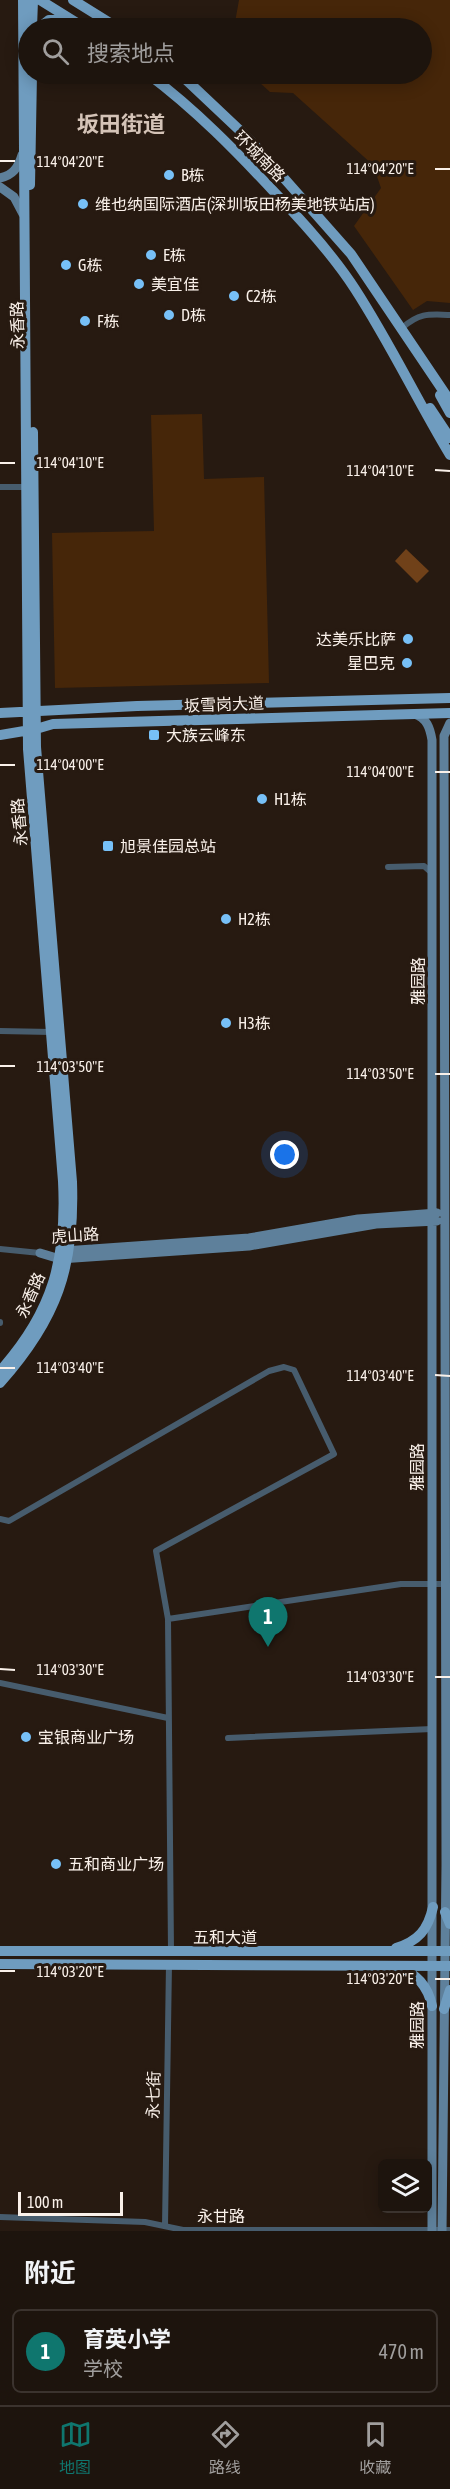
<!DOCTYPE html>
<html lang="zh">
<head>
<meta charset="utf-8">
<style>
  :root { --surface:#1d140d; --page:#2a211b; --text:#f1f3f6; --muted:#a09e9d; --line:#3b332e; --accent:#0f766e }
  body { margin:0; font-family:"Asap Condensed","Noto Sans SC",sans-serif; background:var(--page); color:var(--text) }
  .controls { position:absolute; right:18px; bottom:18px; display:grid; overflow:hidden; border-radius:9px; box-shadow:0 3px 15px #0003 }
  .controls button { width:54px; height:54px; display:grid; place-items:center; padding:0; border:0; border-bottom:2px solid var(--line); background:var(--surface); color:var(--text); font:30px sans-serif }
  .scale { position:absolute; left:18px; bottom:15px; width:105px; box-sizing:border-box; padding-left:6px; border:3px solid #faf1ea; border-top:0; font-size:16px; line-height:21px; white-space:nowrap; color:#faf1ea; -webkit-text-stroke:4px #271a11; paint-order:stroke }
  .you { position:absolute; left:285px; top:1155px; width:21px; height:21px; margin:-15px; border:4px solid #fff; border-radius:50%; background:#1a73e8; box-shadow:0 0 0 9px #1a73e833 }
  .badge { display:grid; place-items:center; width:39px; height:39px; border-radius:50%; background:var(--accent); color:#fff; font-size:20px; font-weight:700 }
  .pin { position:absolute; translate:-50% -50px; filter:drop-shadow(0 2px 3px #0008) }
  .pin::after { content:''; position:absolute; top:32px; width:21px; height:18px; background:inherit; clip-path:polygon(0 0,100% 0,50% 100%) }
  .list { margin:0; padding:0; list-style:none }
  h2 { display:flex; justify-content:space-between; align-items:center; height:78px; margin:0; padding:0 24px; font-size:26px }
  h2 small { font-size:20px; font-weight:400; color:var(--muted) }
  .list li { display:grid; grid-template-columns:39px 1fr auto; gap:18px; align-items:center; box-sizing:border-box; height:84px; margin:0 12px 12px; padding:0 12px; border:2px solid var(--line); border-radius:9px }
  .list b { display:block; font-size:22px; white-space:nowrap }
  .list p { margin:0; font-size:20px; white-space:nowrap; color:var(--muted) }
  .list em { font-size:20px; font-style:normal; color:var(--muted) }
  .icon { flex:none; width:33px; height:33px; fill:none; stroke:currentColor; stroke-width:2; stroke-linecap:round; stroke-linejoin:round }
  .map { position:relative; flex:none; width:450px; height:2231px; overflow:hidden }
  .search { position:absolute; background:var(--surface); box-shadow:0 3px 15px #0003; left:18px; right:18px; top:18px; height:66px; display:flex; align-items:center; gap:15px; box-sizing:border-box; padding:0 21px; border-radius:33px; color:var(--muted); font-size:22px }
  .sheet { height:174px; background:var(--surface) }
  nav { display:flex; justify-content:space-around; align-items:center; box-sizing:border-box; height:84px; border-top:2px solid var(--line); background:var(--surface); font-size:16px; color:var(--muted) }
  nav a { display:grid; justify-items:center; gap:3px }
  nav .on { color:var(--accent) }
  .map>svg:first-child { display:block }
</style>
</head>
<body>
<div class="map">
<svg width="450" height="2231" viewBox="0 0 450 2231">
  <rect width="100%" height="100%" fill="#271a11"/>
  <path fill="#462609" d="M239 0H450V303L427 301 413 310 354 226 381 188 373 165 293 93 270 92 250 74H422V28H234Z
    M202 414 204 479 264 477 269 683 55 688 52 533 154 531 151 415Z"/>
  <path fill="#704119" d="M406 549 429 571 417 583 395 561Z"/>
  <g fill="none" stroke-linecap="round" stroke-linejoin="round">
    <path stroke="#475c6d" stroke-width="6" d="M402 328C419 313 428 314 450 315
      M0 487H26
      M388 867 424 866 433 874
      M0 1031 51 1032
      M0 1249 40 1253
      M0 1322V1323
      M0 1519 9 1521 269 1371 284 1367 294 1370 334 1454 156 1551 168 1619 171 1951
      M168 1619 401 1584H444
      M0 1683 168 1718
      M228 1738 432 1729
      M0 2217 145 2222 183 2230H450
      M165 2226 169 1964"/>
    <path stroke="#5e809b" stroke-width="9" d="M0 178C13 175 18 168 22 155
      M0 187 14 197 23 214
      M414 714C427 718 430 728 432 740V2231
      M64 1251 249 1238 358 1219 437 1213
      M40 1253 60 1259 249 1246 376 1224 437 1221
      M442 2231 446 1865 444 736 450 723"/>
    <path stroke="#6f9cbf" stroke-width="10" d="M40 0 85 28
      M73 0 118 28
      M32 28 33 0
      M39 28 49 20H68
      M148 74C195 109 237 152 277 195 305 224 333 255 355 289 390 343 417 400 450 455
      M180 74 252 142 351 254 450 401
      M30 185 32 74
      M440 395 450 413
      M430 408 450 438
      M0 713 137 706 450 698
      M0 735 36 729 53 724 450 713
      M0 1371C53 1312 67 1259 63 1181L28 749 23 0
      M0 1383C57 1319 75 1267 72 1182L36 747 33 432
      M445 1912 450 1924
      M396 1948C418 1941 428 1930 433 1907
      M0 1951H450
      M0 1964 450 1966
      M397 1967C416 1973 428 1986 432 2006
      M444 2009 450 1990"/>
  </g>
  <path fill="none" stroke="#faf1ea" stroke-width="2" d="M0 161H15M435 169H450M0 463H15M435 470 450 471M0 765H15M435 772H450M0 1066H15M435 1074H450M0 1368H15M435 1375 450 1376M0 1669 15 1670M435 1677H450M0 1971H15M435 1979H450"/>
  <g fill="#77c0f7" stroke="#271a11" stroke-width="2">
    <circle cx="169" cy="175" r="6"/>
    <circle cx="83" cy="204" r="6"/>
    <circle cx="151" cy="255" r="6"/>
    <circle cx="66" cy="265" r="6"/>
    <circle cx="139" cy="284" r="6"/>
    <circle cx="234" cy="296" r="6"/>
    <circle cx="169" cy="315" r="6"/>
    <circle cx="85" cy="321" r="6"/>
    <circle cx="408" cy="639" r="6"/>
    <circle cx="407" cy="663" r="6"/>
    <rect x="148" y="729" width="12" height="12" rx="3"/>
    <circle cx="262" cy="799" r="6"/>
    <rect x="102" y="840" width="12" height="12" rx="3"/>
    <circle cx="226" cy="919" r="6"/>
    <circle cx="226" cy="1023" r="6"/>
    <circle cx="26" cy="1737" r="6"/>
    <circle cx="56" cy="1864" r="6"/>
  </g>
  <g text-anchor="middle" stroke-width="6" stroke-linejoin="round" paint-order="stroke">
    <g font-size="16" fill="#faf1ea" stroke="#271a11">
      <text transform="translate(260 156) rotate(45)" y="6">环城南路</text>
      <text transform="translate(17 325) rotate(-91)" y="6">永香路</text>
      <text transform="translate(224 704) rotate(-2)" y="6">坂雪岗大道</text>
      <text transform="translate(19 822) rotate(-95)" y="6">永香路</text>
      <text transform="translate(418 981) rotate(-90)" y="6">雅园路</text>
      <text transform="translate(75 1235) rotate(-4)" y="6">虎山路</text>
      <text transform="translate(30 1295) rotate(-66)" y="6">永香路</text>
      <text transform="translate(417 1467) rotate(-90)" y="6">雅园路</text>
      <text x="225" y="1943">五和大道</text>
      <text transform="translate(417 2025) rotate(-90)" y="6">雅园路</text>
      <text transform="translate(153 2095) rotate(-89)" y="6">永七街</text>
      <text x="221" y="2222">永甘路</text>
    </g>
    <g font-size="16" fill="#faf1ea" stroke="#271a11" text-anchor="start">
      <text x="181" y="181">B栋</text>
      <text x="95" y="210">维也纳国际酒店(深圳坂田杨美地铁站店)</text>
      <text x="163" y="261">E栋</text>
      <text x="78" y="271">G栋</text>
      <text x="151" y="290">美宜佳</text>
      <text x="246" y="302">C2栋</text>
      <text x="181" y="321">D栋</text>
      <text x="97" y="327">F栋</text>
      <text x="396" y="645" text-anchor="end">达美乐比萨</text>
      <text x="395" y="669" text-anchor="end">星巴克</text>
      <text x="166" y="741">大族云峰东</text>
      <text x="274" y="805">H1栋</text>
      <text x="120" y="852">旭景佳园总站</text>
      <text x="238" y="925">H2栋</text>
      <text x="238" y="1029">H3栋</text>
      <text x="38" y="1743">宝银商业广场</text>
      <text x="68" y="1870">五和商业广场</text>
    </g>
    <g font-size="22" font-weight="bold" fill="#d4c3b7" stroke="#271a11">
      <text x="121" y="132">坂田街道</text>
    </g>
  </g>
  <g font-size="15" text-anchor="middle" fill="#faf1ea" stroke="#271a11" stroke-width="6" stroke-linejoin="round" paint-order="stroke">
    <text x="70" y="167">114°04'20"E</text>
    <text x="380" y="174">114°04'20"E</text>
    <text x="70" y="468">114°04'10"E</text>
    <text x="380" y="476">114°04'10"E</text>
    <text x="70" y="770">114°04'00"E</text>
    <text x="380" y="777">114°04'00"E</text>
    <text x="70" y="1072">114°03'50"E</text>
    <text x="380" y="1079">114°03'50"E</text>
    <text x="70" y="1373">114°03'40"E</text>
    <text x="380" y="1381">114°03'40"E</text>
    <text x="70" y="1675">114°03'30"E</text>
    <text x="380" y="1682">114°03'30"E</text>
    <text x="70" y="1977">114°03'20"E</text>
    <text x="380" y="1984">114°03'20"E</text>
  </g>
</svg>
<div class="controls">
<button><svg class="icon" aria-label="layers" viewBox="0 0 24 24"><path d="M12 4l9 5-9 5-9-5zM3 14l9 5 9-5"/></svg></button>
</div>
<div class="scale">100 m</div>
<div class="you"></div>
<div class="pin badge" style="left:268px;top:1647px">1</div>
<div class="search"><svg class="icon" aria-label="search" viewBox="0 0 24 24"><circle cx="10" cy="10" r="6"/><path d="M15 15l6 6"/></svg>搜索地点</div>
</div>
<section class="sheet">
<h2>附近<small></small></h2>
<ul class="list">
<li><span class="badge">1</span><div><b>育英小学</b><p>学校</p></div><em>470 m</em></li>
</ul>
</section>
<nav>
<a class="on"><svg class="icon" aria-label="map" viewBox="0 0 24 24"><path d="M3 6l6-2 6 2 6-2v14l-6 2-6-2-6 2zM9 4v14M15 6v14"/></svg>地图</a>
<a><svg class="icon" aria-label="directions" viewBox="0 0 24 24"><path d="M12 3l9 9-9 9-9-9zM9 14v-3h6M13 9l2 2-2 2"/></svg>路线</a>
<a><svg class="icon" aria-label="saved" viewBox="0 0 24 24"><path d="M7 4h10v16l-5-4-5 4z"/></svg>收藏</a>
</nav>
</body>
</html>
